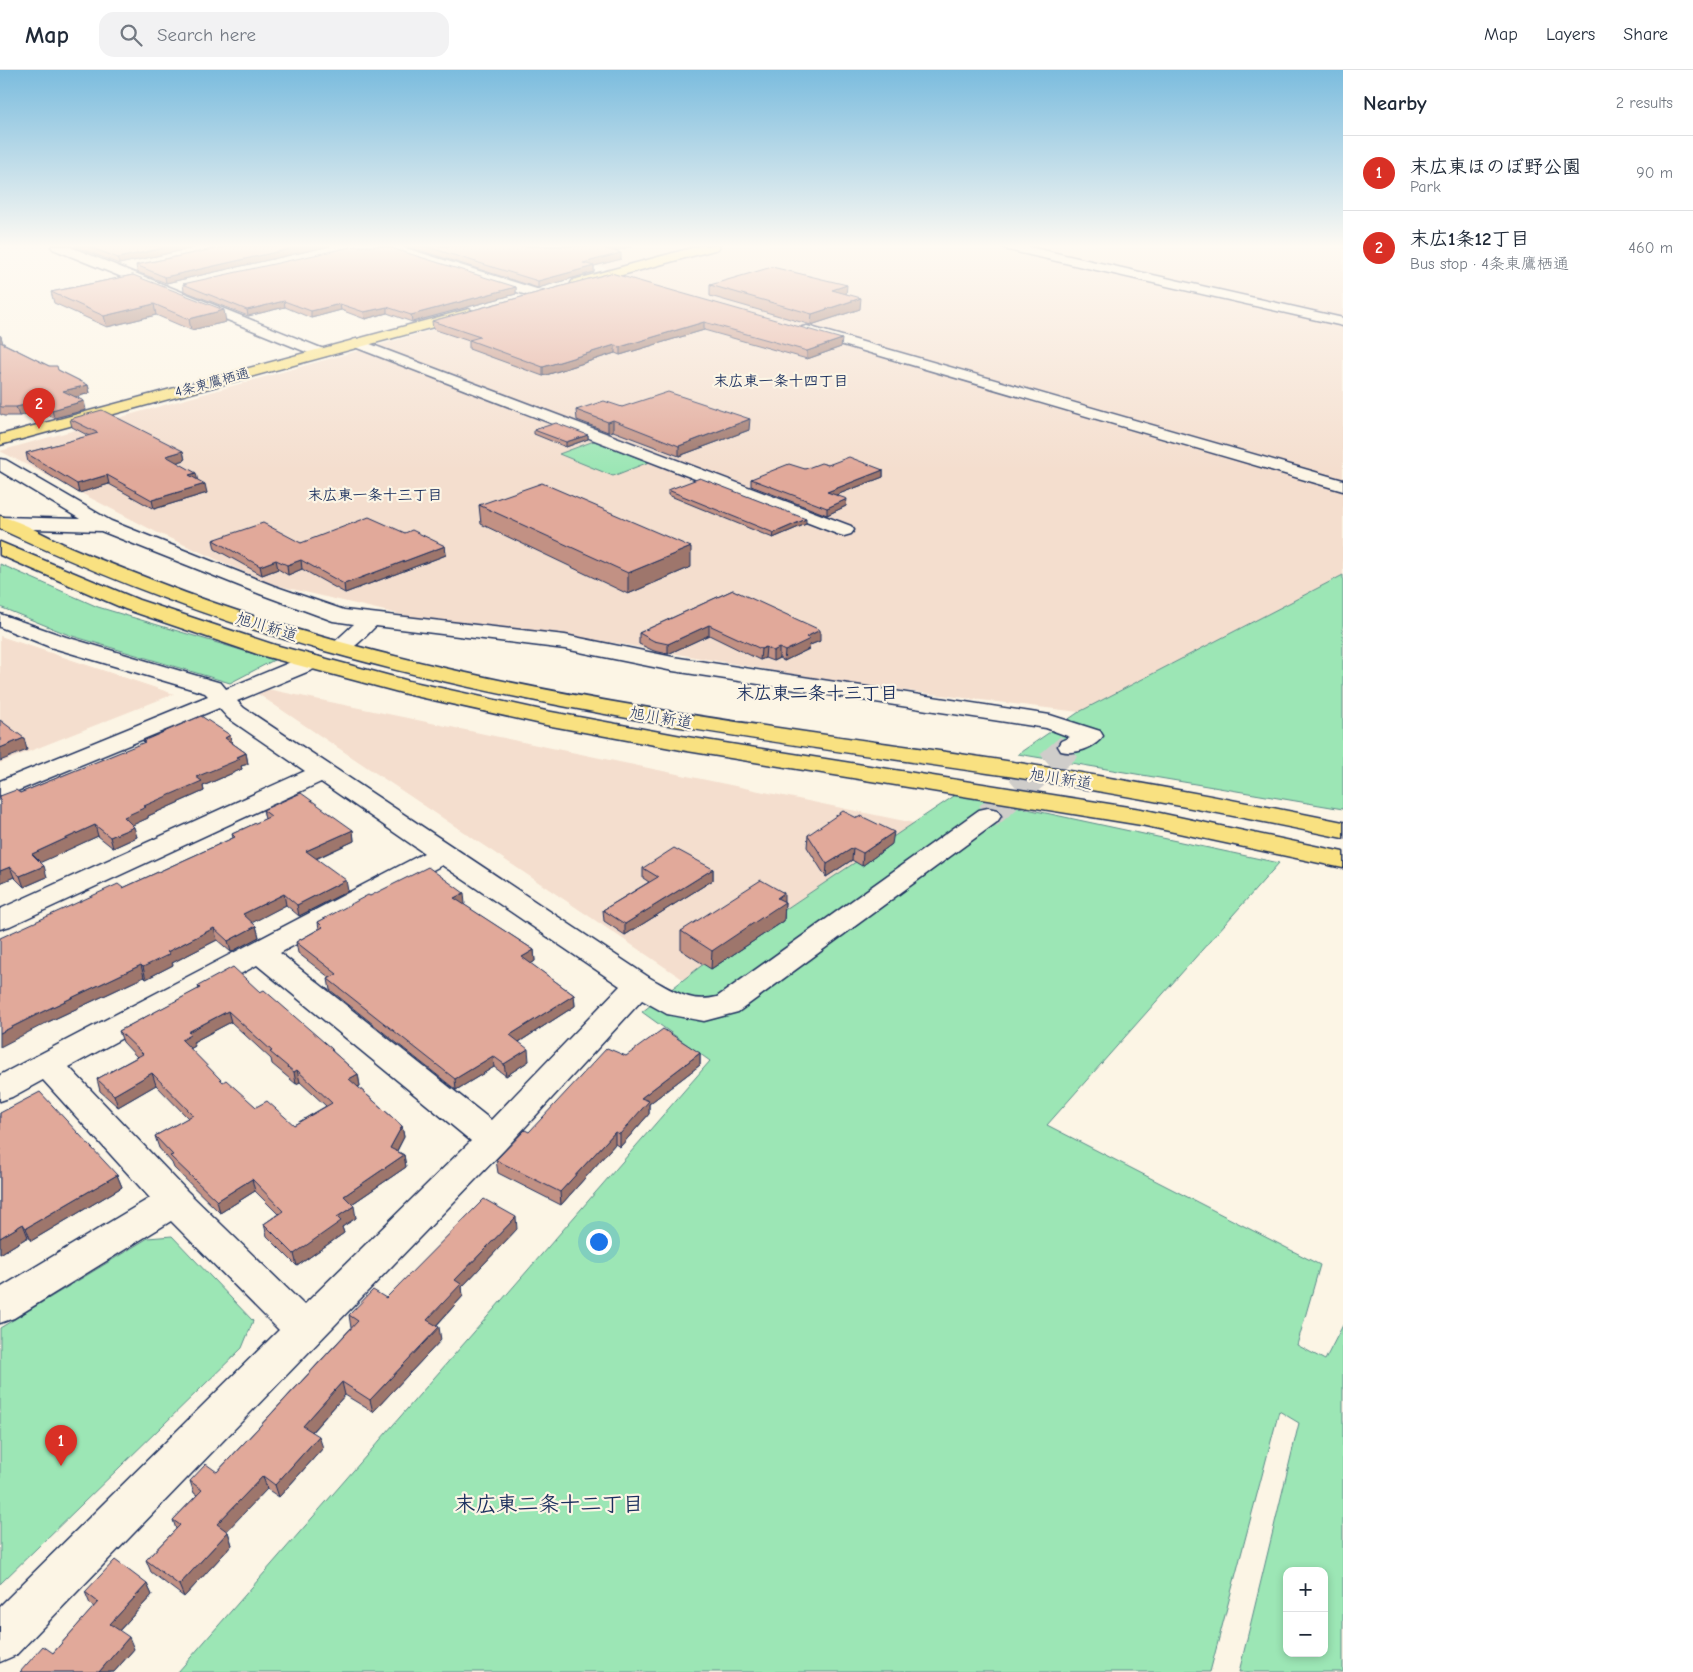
<!DOCTYPE html>
<html lang="en">
<head>
<meta charset="utf-8">
<style>
  :root { --surface:#fff; --page:#f2f2f3; --text:#1f2937; --muted:#747a83; --line:#e0e1e3; --accent:#d93025 }
  body { margin:0; font-family:"Comic Neue","Klee One",sans-serif; background:var(--page); color:var(--text) }
  .controls { position:absolute; right:15px; bottom:15px; display:grid; overflow:hidden; border-radius:10px; box-shadow:0 2px 8px #0003 }
  .controls button { width:45px; height:45px; display:grid; place-items:center; padding:0; border:0; border-bottom:1px solid var(--line); background:var(--surface); color:var(--text); font:25px sans-serif }
  .you { position:absolute; left:598px; top:1171px; width:18px; height:18px; margin:-12px; border:4px solid #fff; border-radius:50%; background:#1a73e8; box-shadow:0 0 0 8px #1a73e833 }
  .badge { display:grid; place-items:center; width:32px; height:32px; border-radius:50%; background:var(--accent); color:#fff; font-size:16px; font-weight:700 }
  .pin { position:absolute; translate:-50% -41px; filter:drop-shadow(0 1px 2px #0008) }
  .pin::after { content:''; position:absolute; top:26px; width:18px; height:15px; background:inherit; clip-path:polygon(0 0,100% 0,50% 100%) }
  .list { margin:0; padding:0; list-style:none }
  h2 { display:flex; justify-content:space-between; align-items:center; height:65px; margin:0; padding:0 20px; font-size:21px }
  h2 small { font-size:16px; font-weight:400; color:var(--muted) }
  .list li { display:grid; grid-template-columns:32px 1fr auto; gap:15px; align-items:center; box-sizing:border-box; height:75px; padding:0 20px; border-top:1px solid var(--line) }
  .list b { display:block; font-size:19px; white-space:nowrap }
  .list p { margin:0; font-size:16px; white-space:nowrap; color:var(--muted) }
  .list em { font-size:16px; font-style:normal; color:var(--muted) }
  .icon { flex:none; width:28px; height:28px; fill:none; stroke:currentColor; stroke-width:2; stroke-linecap:round; stroke-linejoin:round }
  .map { position:relative; flex:none; width:1343px; height:1602px; overflow:hidden }
  header { display:flex; align-items:center; gap:30px; box-sizing:border-box; height:70px; padding:0 25px; background:var(--surface); border-bottom:1px solid var(--line) }
  header strong { font-size:24px }
  nav { display:flex; gap:28px; margin-inline-start:auto; font-size:18px }
  .search { width:350px; height:45px; background:var(--page); display:flex; align-items:center; gap:12px; box-sizing:border-box; padding:0 18px; border-radius:15px; color:var(--muted); font-size:19px }
  main { display:flex }
  aside { flex:1; background:var(--surface) }
  .map>svg:first-child { display:block }
</style>
</head>
<body>
<header>
<strong>Map</strong>
<div class="search"><svg class="icon" aria-label="search" viewBox="0 0 24 24"><circle cx="10" cy="10" r="6"/><path d="M15 15l6 6"/></svg>Search here</div>
<nav><a>Map</a><a>Layers</a><a>Share</a></nav>
</header>
<main>
<div class="map">
<svg width="1343" height="1602" viewBox="0 0 1343 1602">
  <rect width="100%" height="100%" fill="#fcf5e5"/>
  <filter id="ink" filterUnits="userSpaceOnUse"><feTurbulence type="fractalNoise" baseFrequency=".02" numOctaves="2"/><feDisplacementMap in="SourceGraphic" scale="10" xChannelSelector="R" yChannelSelector="G"/><feConvolveMatrix kernelMatrix="1 2 1 2 8 2 1 2 1" color-interpolation-filters="sRGB"/></filter>
  <g filter="url(#ink)">
    <path fill="#f4dece" d="M529 176H1343V505L1079 642 842 613 615 573 423 550 271 514 156 462 0 381 629 205Z
      M0 566 174 624 0 693Z
      M243 614 914 753 684 910Z"/>
    <path fill="#9ce6b5" stroke="#5c8a8a" fill-rule="evenodd" d="M594 371 649 392 613 406 559 384Z
      M0 494 98 537 274 590 230 613 69 565 0 537Z
      M1343 505V739L1018 684 1079 642Z
      M957 724 1279 793 1047 1055 1320 1195 1297 1275 1325 1290 1343 1255V1602H1239L1299 1353 1279 1341 1210 1602H178L710 991 642 942 701 896ZM1287 1501H1324V1583H1287Z
      M172 1166 253 1251 242 1278 0 1514V1258L148 1168Z"/>
    <g fill="none" stroke-linecap="round" stroke-linejoin="round">
      <path stroke="#cfcdca" stroke-width="27" stroke-dasharray="27 13" stroke-linecap="butt" d="M988 746 1070 676"/>
      <g stroke="#1b2f5e" stroke-width="3">
        <path id="minor" d="M51 176H68L326 280 328 283 326 286H316L53 179Z
          M380 176H399L543 221 545 224 538 228 533 227 382 179Z
          M1002 176H1025L1343 248V256L1008 180Z
          M807 256 1343 410V421L802 263 800 260 802 257Z
          M357 269 851 456 854 460 851 464 844 466 837 464 352 276 350 273 352 270Z
          M0 389 6 390 111 451 274 516 344 540 565 565 673 587 1050 645 1100 661 1103 666C1095 678 1075 685 1061 681L1058 676 1061 671 1070 667 1046 658 673 601 565 579 376 556C363 568 351 586 332 582L329 577 354 554 333 551 260 524 101 461 0 458 1 447 80 449 0 401Z
          M0 544 66 567 221 613 226 619 303 587 311 585 319 587 322 592 319 597 237 631 244 638 650 908C672 920 690 934 717 927L979 740 988 738 997 740 1001 746 997 752 738 942 704 951 667 944 642 930 505 1079 16 1585 0 1592V1536L279 1260 171 1151 14 1248 0 1253V1218L150 1128 43 1010 12 1027 0 1031V1005L424 783 321 712 10 856 0 859V839L305 701 228 648 219 638 0 728V711L208 626 205 623 50 577 0 557ZM442 795 620 916 491 1050 280 883ZM257 895 471 1071 304 1235 187 1121 69 997Z"/>
      </g>
      <g stroke="#1b2f5e" stroke-width="3">
        <path id="highway" d="M699 176H720L718 179 578 217 571 213 573 210Z
          M469 239 476 243 474 246 0 375V365Z
          M0 446C24 452 47 467 70 477 100 490 130 501 160 513 244 546 332 571 419 592 597 635 779 658 960 684 1088 703 1216 726 1343 752V768C1232 745 1120 724 1008 706 779 672 549 644 325 581 213 550 105 508 0 459Z
          M0 472 139 530 275 575 409 611 546 641 687 667 1141 739 1343 782V798L1141 755 687 681 546 655 406 624 260 585 125 539 0 485Z"/>
      </g>
      <use href="#minor" fill="#fcf5e5" fill-rule="evenodd"/>
      <use href="#highway" fill="#f9e181" fill-rule="evenodd"/>
    </g>
    <path fill="#c29184" stroke="#1b2f5e" fill-rule="evenodd" d="M74 176H202L119 194Z
      M228 176H330L166 213 137 202 136 195Z
      M406 176H633L615 181 621 189 594 196V202L538 218Z
      M611 203 841 277 807 289 704 260 620 285 615 283 543 306 469 279V271L433 259 432 251Z
      M133 205 226 252 191 260 156 245 107 257 54 233 51 222Z
      M183 214 516 217V224L412 252 387 243 365 249 341 240 311 248 285 237 248 246 184 221Z
      M710 215 847 224 860 239 811 255 710 226Z
      M0 265 3 273 49 296 58 300 88 315 90 323 75 327 86 340 54 348 40 341 19 346H4L0 344Z
      M622 337 749 360 679 386 613 361 608 362 577 350 576 340Z
      M70 349 183 381 185 390 177 392 198 410 207 423 154 439 109 414 79 423 28 392 26 383 89 366 72 357Z
      M534 360 588 365V369L566 377 534 364Z
      M828 395 883 400V407L836 425 846 436 827 445 751 416V409Z
      M668 420 806 454 773 468 668 425Z
      M479 435 691 497 628 524 481 454Z
      M405 463 445 476 446 485 345 523 302 499 288 505 278 499 262 505 215 479 213 470 301 473Z
      M733 520 820 571 810 575 809 579 784 591 779 588 773 591 765 588 760 590 709 565 668 584 654 581 639 574V563Z
      M230 665 232 673 246 683 248 694 241 696 242 699 203 716 204 721 148 746V748L132 755 137 767 113 778 98 766 40 792 47 807 24 817 14 807 0 813V726L20 723 144 673 143 671Z
      M263 740 353 760 354 771 316 789 348 821 299 846 286 835 252 852 256 856 259 867 231 882 217 870 172 893 173 895 146 909 144 907 48 952 123 818 233 768 232 764 265 749Z
      M808 765 892 774 862 796 852 790 826 807 807 777Z
      M643 798 713 799V810L625 865 604 851 603 840 649 812 643 808Z
      M370 826 465 834 464 835 534 880 535 891 531 894 574 925 575 936 519 972 529 991 506 1006 494 997 456 1020 330 920 328 909 330 908 298 883 296 872 319 859 318 852Z
      M784 832H785L784 851 711 899 681 880V861Z
      M198 916 260 922 332 979 333 982 358 1004 360 1016 358 1017 402 1056 404 1067 397 1081 404 1085 406 1097 352 1134 356 1148 342 1157 344 1163 297 1196 267 1166 264 1154 278 1144 255 1121 220 1143 174 1098 172 1093 159 1078 155 1066 188 1048 156 1015 118 1037 100 1021 97 1009 137 987 123 972 119 961 199 919ZM231 952 271 989 272 994 296 1014 300 1012 326 1036 294 1055 256 1037 223 1012 190 979 195 976 193 972Z
      M700 983V995L649 1034V1044L620 1077 615 1074 561 1135 498 1103 496 1090 529 1062 626 986Z
      M0 1043 117 1105 122 1117 31 1171 28 1167 0 1184Z
      M517 1159 462 1217 463 1226 436 1256 441 1270 373 1342 345 1325 312 1362 323 1378 279 1427 267 1419 226 1461 228 1462 232 1475 184 1527 151 1502 146 1490 176 1459 173 1450 197 1425 194 1423 190 1411 217 1402 351 1258 349 1245 386 1228Z
      M147 1514 152 1525 119 1561 134 1579 114 1602H20L53 1583 94 1537 90 1534 85 1522Z"/>
    <path fill="#9e766c" stroke="#1b2f5e" d="M173 176H202L119 194 118 188Z
      M303 176H330L166 213 165 207Z
      M610 176H633L604 184V178Z
      M621 183V189L583 199V193Z
      M594 196V202L538 218V211Z
      M847 215 846 226 832 220Z
      M516 217V224L412 252 411 245Z
      M861 228 860 239 811 255 812 244Z
      M284 231 285 237 248 246 247 240Z
      M154 234 156 245 107 257 104 246Z
      M340 234 341 240 311 248V241Z
      M387 237V243L365 249 364 242Z
      M224 240 226 252 191 260 189 249Z
      M704 252V260L620 285V277Z
      M0 266H1L3 274H0Z
      M842 269 841 277 807 289V281Z
      M615 275V283L543 306V297Z
      M88 315 90 323 65 330 63 321Z
      M84 331 86 340 54 348 52 340Z
      M38 332 40 341 19 346 16 337Z
      M750 349 749 360 679 386V376Z
      M613 350V361L608 362V352Z
      M588 365V369L566 377V372Z
      M183 381 185 390 168 395 166 386Z
      M883 400V407L826 429 827 422Z
      M196 403 198 412 189 405Z
      M107 405 109 414 79 423 77 414Z
      M205 414 207 423 154 439 152 430Z
      M847 429 846 436 827 445V438Z
      M806 449V454L773 468 774 463Z
      M445 476 446 485 345 523 344 514Z
      M691 477V497L628 524V503Z
      M276 490 278 499 262 505 260 496Z
      M301 490 302 499 288 505 287 495Z
      M709 555V565L668 584V574Z
      M820 560V571L810 575 809 579 784 591 785 581 806 567Z
      M766 577 765 588 760 590 761 579Z
      M779 578V588L773 591V581Z
      M230 665 232 675 225 668Z
      M24 668 27 680 0 691V678Z
      M246 683 248 694 241 696 242 699 203 716 204 721 148 746V748L126 758 124 747 196 707Z
      M95 755 98 766 35 795 32 784Z
      M134 757 137 767 113 778 110 767Z
      M353 760 354 771 308 792 306 781Z
      M894 762 892 774 862 796 863 783Z
      M853 778 852 790 826 807 827 794Z
      M44 796 47 807 24 817 20 806Z
      M10 797 14 807 0 813V801Z
      M713 799V810L625 865V854Z
      M346 810 348 821 299 846 297 835Z
      M464 823 465 834 456 839 454 828Z
      M784 823V833L785 832 784 851 711 899 712 881 777 828Z
      M284 824 286 835 246 856 243 844Z
      M256 856 259 867 231 882 228 871Z
      M214 858 217 870 172 893 173 895 146 909 143 897 167 882Z
      M534 880 535 891 523 899 522 887Z
      M141 895 144 907 48 952 0 977V963L44 941Z
      M574 925 575 936 511 977 510 965Z
      M228 941 231 952 193 972 195 976 185 982 182 970 188 962Z
      M528 979 529 991 506 1006 504 994Z
      M700 983V995L649 1034V1044L620 1077V1064L641 1028Z
      M493 986 494 997 456 1020 455 1009Z
      M297 1000 300 1012 296 1014 294 1002Z
      M152 1003 156 1015 118 1037 114 1025Z
      M358 1004 360 1016 351 1021 349 1009Z
      M402 1056 404 1067 392 1090 390 1078Z
      M615 1062V1074L561 1135 560 1122Z
      M404 1085 406 1097 346 1138 344 1126Z
      M117 1105 122 1117 31 1171 26 1158Z
      M252 1109 255 1121 220 1143 217 1131Z
      M354 1136 356 1148 342 1157 344 1163 297 1196 294 1184 337 1147Z
      M516 1147 517 1159 462 1217 463 1226 429 1263 427 1250 455 1210Z
      M23 1154 28 1167 0 1184V1168Z
      M439 1257 441 1270 373 1342 370 1330Z
      M342 1312 345 1325 306 1368 303 1356Z
      M319 1366 323 1378 279 1427 275 1415Z
      M263 1406 267 1419 221 1467 217 1454Z
      M228 1462 232 1475 184 1527 179 1515Z
      M147 1514 152 1525 115 1565 110 1554Z
      M129 1567 134 1579 114 1602H99Z"/>
    <path fill="#e1a99a" stroke="#1b2f5e" fill-rule="evenodd" d="M87 176H173L118 188Z
      M228 176H303L165 207 136 195Z
      M355 176H385L516 217 411 245 387 237 364 242 340 234 311 241 284 231 247 240 183 214Z
      M424 176H610L604 178 621 183 583 193 594 196 538 211Z
      M772 197 847 215 832 220 861 228 812 244 710 215Z
      M611 203 842 269 807 281 704 252 620 277 615 275 543 297 469 270 480 267 432 251Z
      M133 205 224 240 189 249 154 234 104 246 51 222Z
      M0 272 49 296H57L58 300 88 315 63 321 84 331 52 340 38 332 16 337H2L0 336V303H1H0Z
      M668 322 750 349 679 376 613 350 608 352 576 340 604 331 622 337Z
      M102 340 183 381 166 386 196 403 189 405 205 414 152 430 107 405 77 414 26 383 98 363 70 349Z
      M556 353 588 365 566 372 534 360Z
      M849 387 883 400 827 422 847 429 827 438 751 409 789 394 805 399 821 393 828 395Z
      M700 408 806 449 774 463 668 420Z
      M542 413 691 477 628 503 479 435Z
      M369 447 405 463 412 460 445 476 344 514 301 490 287 495 276 490 260 496 213 470 263 453 301 473Z
      M733 520 820 560 806 567 810 569 785 581 779 578 773 581 766 577 761 579 709 555 668 574 654 571 639 563Z
      M201 646 230 665 225 668 246 683 237 687 240 689 196 707 202 711 144 736 146 737 124 747 134 757 110 767 95 755 32 784 44 796 20 806 10 797 0 801V726L16 720 20 723 145 672 143 671Z
      M0 650 24 668 0 678Z
      M301 723 353 760 306 781 346 810 297 835 284 824 243 844 256 856 228 871 214 858 167 882 170 884 143 897 141 895 44 941 0 963V868L118 814 123 818 235 767 232 764 271 746 263 740Z
      M843 741 857 748 861 746 894 762 863 783 853 778 827 794 808 765Z
      M674 778 713 799 625 854 603 840 658 807 643 798Z
      M428 797 464 823 454 828 534 880 522 887 574 925 510 965 528 979 504 994 493 986 455 1009 328 909 337 904 296 872 323 857 318 852 368 825 370 826Z
      M761 810 784 823 777 828 785 832 712 881 681 861Z
      M233 897 260 922 264 920 332 979 331 980 358 1004 349 1009 402 1056 390 1078 404 1085 344 1126 354 1136 337 1147 341 1151 294 1184 264 1154 283 1141 252 1109 217 1131 170 1086 173 1085 155 1066 193 1045 152 1003 114 1025 97 1009 143 984 119 961 200 918 198 916ZM228 941 272 981 270 982 294 1002 297 1000 332 1033 294 1055 267 1031 256 1037 226 1010 223 1012 182 970 191 965 188 962Z
      M663 959 700 983 641 1028 649 1031 620 1064 615 1062 560 1122 496 1090 525 1060 529 1062 607 978 626 986Z
      M40 1022 117 1105 26 1158 23 1154 0 1168V1043Z
      M484 1129 516 1147 455 1210 461 1214 427 1250 439 1257 370 1330 342 1312 303 1356 319 1366 275 1415 263 1406 217 1454 228 1462 179 1515 146 1490 180 1455 173 1450 202 1420 190 1411 206 1394 217 1402 358 1251 349 1245 373 1220 386 1228Z
      M115 1490 147 1514 110 1554 129 1567 99 1602H20L43 1576 53 1583 98 1532 85 1522Z"/>
  </g>
  <linearGradient id="sky" x2="0" y2="1"><stop stop-color="#7bbcde"/><stop offset="0.44" stop-color="#fefaf3"/><stop offset="1" stop-color="#fefaf3" stop-opacity="0"/></linearGradient>
  <rect width="1343" height="400" fill="url(#sky)"/>
  <g text-anchor="middle" stroke-width="4.5" stroke-linejoin="round" paint-order="stroke">
    <g font-size="14" fill="#1b2f5e" stroke="#fcf5e5">
      <text transform="translate(212 312) rotate(-15)" y="5">4条東鷹栖通</text>
    </g>
    <g font-size="15" font-weight="bold" fill="#1b2f5e" stroke="#fcf5e5">
      <text x="781" y="316">末広東一条十四丁目</text>
      <text x="375" y="430">末広東一条十三丁目</text>
    </g>
    <g font-size="16" fill="#1b2f5e" stroke="#fcf5e5">
      <text transform="translate(267 556) rotate(17)" y="6">旭川新道</text>
      <text transform="translate(661 647) rotate(10)" y="6">旭川新道</text>
      <text transform="translate(1061 708) rotate(9)" y="6">旭川新道</text>
    </g>
    <g font-size="18" font-weight="bold" fill="#1b2f5e" stroke="#fcf5e5">
      <text x="817" y="629">末広東二条十三丁目</text>
    </g>
    <g font-size="21" font-weight="bold" fill="#1b2f5e" stroke="#fcf5e5">
      <text x="549" y="1441">末広東二条十二丁目</text>
    </g>
  </g>
</svg>
<div class="controls">
<button>+</button>
<button>−</button>
</div>
<div class="you"></div>
<div class="pin badge" style="left:61px;top:1396px">1</div>
<div class="pin badge" style="left:39px;top:359px">2</div>
</div>
<aside>
<h2>Nearby<small>2 results</small></h2>
<ul class="list">
<li><span class="badge">1</span><div><b>末広東ほのぼ野公園</b><p>Park</p></div><em>90 m</em></li>
<li><span class="badge">2</span><div><b>末広1条12丁目</b><p>Bus stop · 4条東鷹栖通</p></div><em>460 m</em></li>
</ul>
</aside>
</main>
</body>
</html>
